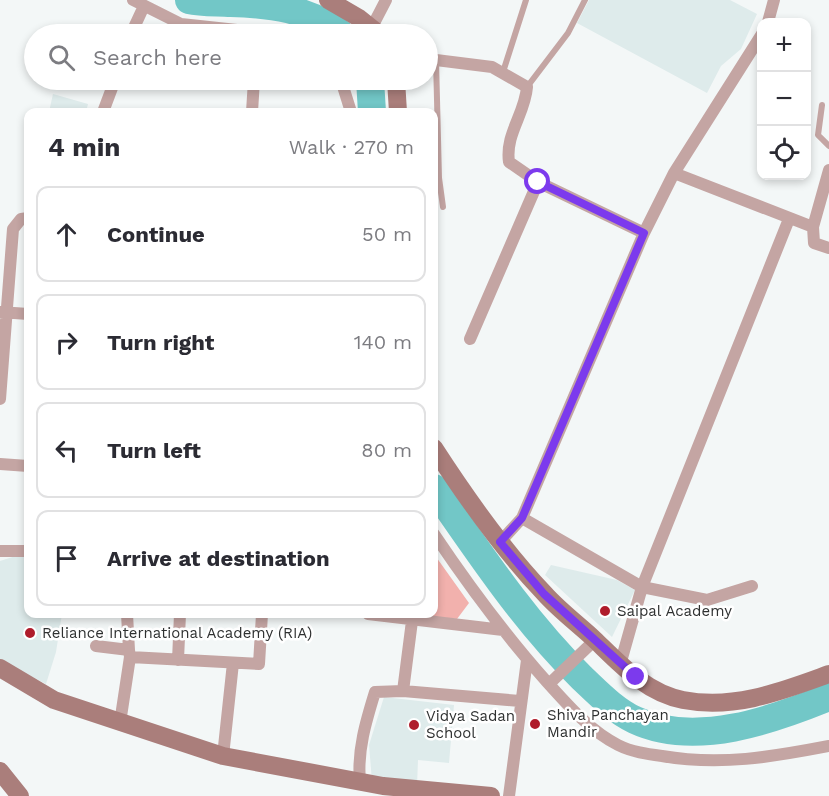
<!DOCTYPE html>
<html lang="en">
<head>
<meta charset="utf-8">
<style>
  :root { --surface:#fff; --page:#f2f2f3; --text:#2b2b33; --muted:#7c7c81; --line:#e1e1e2 }
  body { margin:0; font-family:"Work Sans",sans-serif; background:var(--page); color:var(--text) }
  .controls { position:absolute; right:18px; top:18px; display:grid; overflow:hidden; border-radius:12px; box-shadow:0 3px 9px #0003 }
  .controls button { width:54px; height:54px; display:grid; place-items:center; padding:0; border:0; border-bottom:2px solid var(--line); background:var(--surface); color:var(--text); font:30px sans-serif }
  .stop { position:absolute; width:18px; height:18px; margin:-14px; border:4px solid #7c3aed; border-radius:50%; background:#fff }
  .stop.end { background:#7c3aed; border-color:#fff; box-shadow:0 2px 6px #0008 }
  .list { margin:0; padding:0; list-style:none }
  h2 { display:flex; justify-content:space-between; align-items:center; height:78px; margin:0; padding:0 24px; font-size:26px }
  h2 small { font-size:20px; font-weight:400; color:var(--muted) }
  .list li { display:grid; grid-template-columns:39px 1fr auto; gap:18px; align-items:center; box-sizing:border-box; height:96px; margin:0 12px 12px; padding:0 12px; border:2px solid var(--line); border-radius:12px }
  .list b { display:block; font-size:22px; white-space:nowrap }
  .list em { font-size:20px; font-style:normal; color:var(--muted) }
  .icon { flex:none; width:33px; height:33px; fill:none; stroke:currentColor; stroke-width:2; stroke-linecap:round; stroke-linejoin:round }
  .map { position:relative; flex:none; width:829px; height:796px; overflow:hidden }
  .search { position:absolute; background:var(--surface); box-shadow:0 3px 9px #0003; left:24px; top:24px; width:414px; height:66px; display:flex; align-items:center; gap:15px; box-sizing:border-box; padding:0 21px; border-radius:33px; color:var(--muted); font-size:22px }
  .panel { position:absolute; background:var(--surface); box-shadow:0 3px 9px #0003; left:24px; top:108px; width:414px; height:510px; border-radius:12px }
  .map>svg:first-child { display:block }
</style>
</head>
<body>
<div class="map">
<svg width="829" height="796" viewBox="0 0 829 796">
  <rect width="100%" height="100%" fill="#f3f7f7"/>
  <path fill="#deebeb" d="M589 0H730L757 14 741 49 721 66 707 93 577 23Z
    M53 94 88 104 86 112H49Z
    M28 552V614H62L56 652 46 684 0 660V561Z
    M551 565 617 580 635 590 612 637 545 575Z
    M384 697 454 705 449 763 418 760 417 786 372 781 369 745Z"/>
  <path fill="#f2b1ad" d="M434 554 469 603 457 619 409 614H434Z"/>
  <g fill="none" stroke-linecap="round" stroke-linejoin="round">
    <path stroke="#72c7c7" stroke-width="28" d="M189 0C202 3 217 2 231 3 270 4 310 9 341 34
      M370 80 372 112
      M434 488C480 554 524 621 582 678 598 693 614 710 635 720 695 748 773 720 829 697"/>
    <path stroke="#c4a5a3" stroke-width="6" d="M436 60 439 178 443 207
      M503 72 526 0
      M527 87 568 33 585 0
      M822 105 818 135 829 146"/>
    <path stroke="#c4a5a3" stroke-width="12" d="M133 0 181 24 275 34
      M768 22 774 0
      M372 27 386 0
      M131 34 144 6
      M428 59 492 67 527 87C525 114 505 134 509 162L538 182 644 233
      M341 80 351 112
      M103 112 115 80
      M252 112 254 80
      M674 173 813 227 814 243 829 248
      M813 227 829 170
      M0 312 28 314
      M470 339 538 182
      M0 399 13 229 21 219 28 218
      M0 464 28 466
      M522 518 642 587 707 600 752 586
      M434 534C469 586 505 635 547 682 568 705 590 731 618 745 632 752 647 754 662 756 720 766 772 757 829 746
      M500 542 522 518 644 233 674 173 762 34
      M0 551H28
      M368 614 503 630
      M96 646 129 650 127 614
      M129 650 130 657 259 664 262 614
      M178 660 180 614
      M620 665 642 587 789 219
      M549 684 595 640
      M403 691 412 621
      M120 723 130 657
      M223 756 233 663
      M360 781C357 751 366 721 375 692L403 691 520 701
      M509 796 527 660"/>
    <path stroke="#aa7e7b" stroke-width="18" d="M328 0 359 18 379 34
      M396 80 398 112
      M434 448C467 499 502 549 544 593 559 610 578 624 594 639 620 664 646 693 683 700 735 710 782 691 829 674
      M0 668 54 700 223 756 383 786 491 796
      M0 771 20 796"/>
  </g>
  <g fill="none" stroke-linecap="round" stroke-linejoin="round">
    <path stroke="#7c3aed" stroke-width="8" d="M538 182 644 233 522 518 500 542 544 594 636 677"/>
  </g>
  <g fill="#af1c2b" stroke="#fff" stroke-width="2">
    <circle cx="605" cy="611" r="6"/>
    <circle cx="30" cy="633" r="6"/>
    <circle cx="535" cy="724" r="6"/>
    <circle cx="414" cy="725" r="6"/>
  </g>
  <g text-anchor="middle" stroke-width="5" stroke-linejoin="round" paint-order="stroke">
    <g font-size="15" fill="#2f3131" stroke="#fff" text-anchor="start">
      <text x="617" y="616">Saipal Academy</text>
      <text x="42" y="638">Reliance International Academy (RIA)</text>
      <text x="547" y="720">Shiva Panchayan<tspan x="547" dy="17">Mandir</tspan></text>
      <text x="426" y="721">Vidya Sadan<tspan x="426" dy="17">School</tspan></text>
    </g>
  </g>
</svg>
<div class="controls">
<button>+</button>
<button>−</button>
<button><svg class="icon" aria-label="locate" viewBox="0 0 24 24"><circle cx="12" cy="12" r="6"/><path d="M12 2v4M12 18v4M2 12h4M18 12h4"/></svg></button>
</div>
<div class="stop" style="left:538px;top:182px"></div>
<div class="stop end" style="left:636px;top:677px"></div>
<div class="search"><svg class="icon" aria-label="search" viewBox="0 0 24 24"><circle cx="10" cy="10" r="6"/><path d="M15 15l6 6"/></svg>Search here</div>
<section class="panel">
<h2>4 min<small>Walk · 270 m</small></h2>
<ul class="list">
<li><svg class="icon" aria-label="ahead" viewBox="0 0 24 24"><path d="M12 20V5M6 11l6-6 6 6"/></svg><div><b>Continue</b></div><em>50 m</em></li>
<li><svg class="icon" aria-label="right" viewBox="0 0 24 24"><path d="M7 20v-9h11M14 6l5 5-5 5"/></svg><div><b>Turn right</b></div><em>140 m</em></li>
<li><svg class="icon" aria-label="left" viewBox="0 0 24 24"><path d="M17 20v-9H6M10 6l-5 5 5 5"/></svg><div><b>Turn left</b></div><em>80 m</em></li>
<li><svg class="icon" aria-label="arrive" viewBox="0 0 24 24"><path d="M6 21V4h12l-3 4 3 4H6"/></svg><div><b>Arrive at destination</b></div></li>
</ul>
</section>
</div>
</body>
</html>
